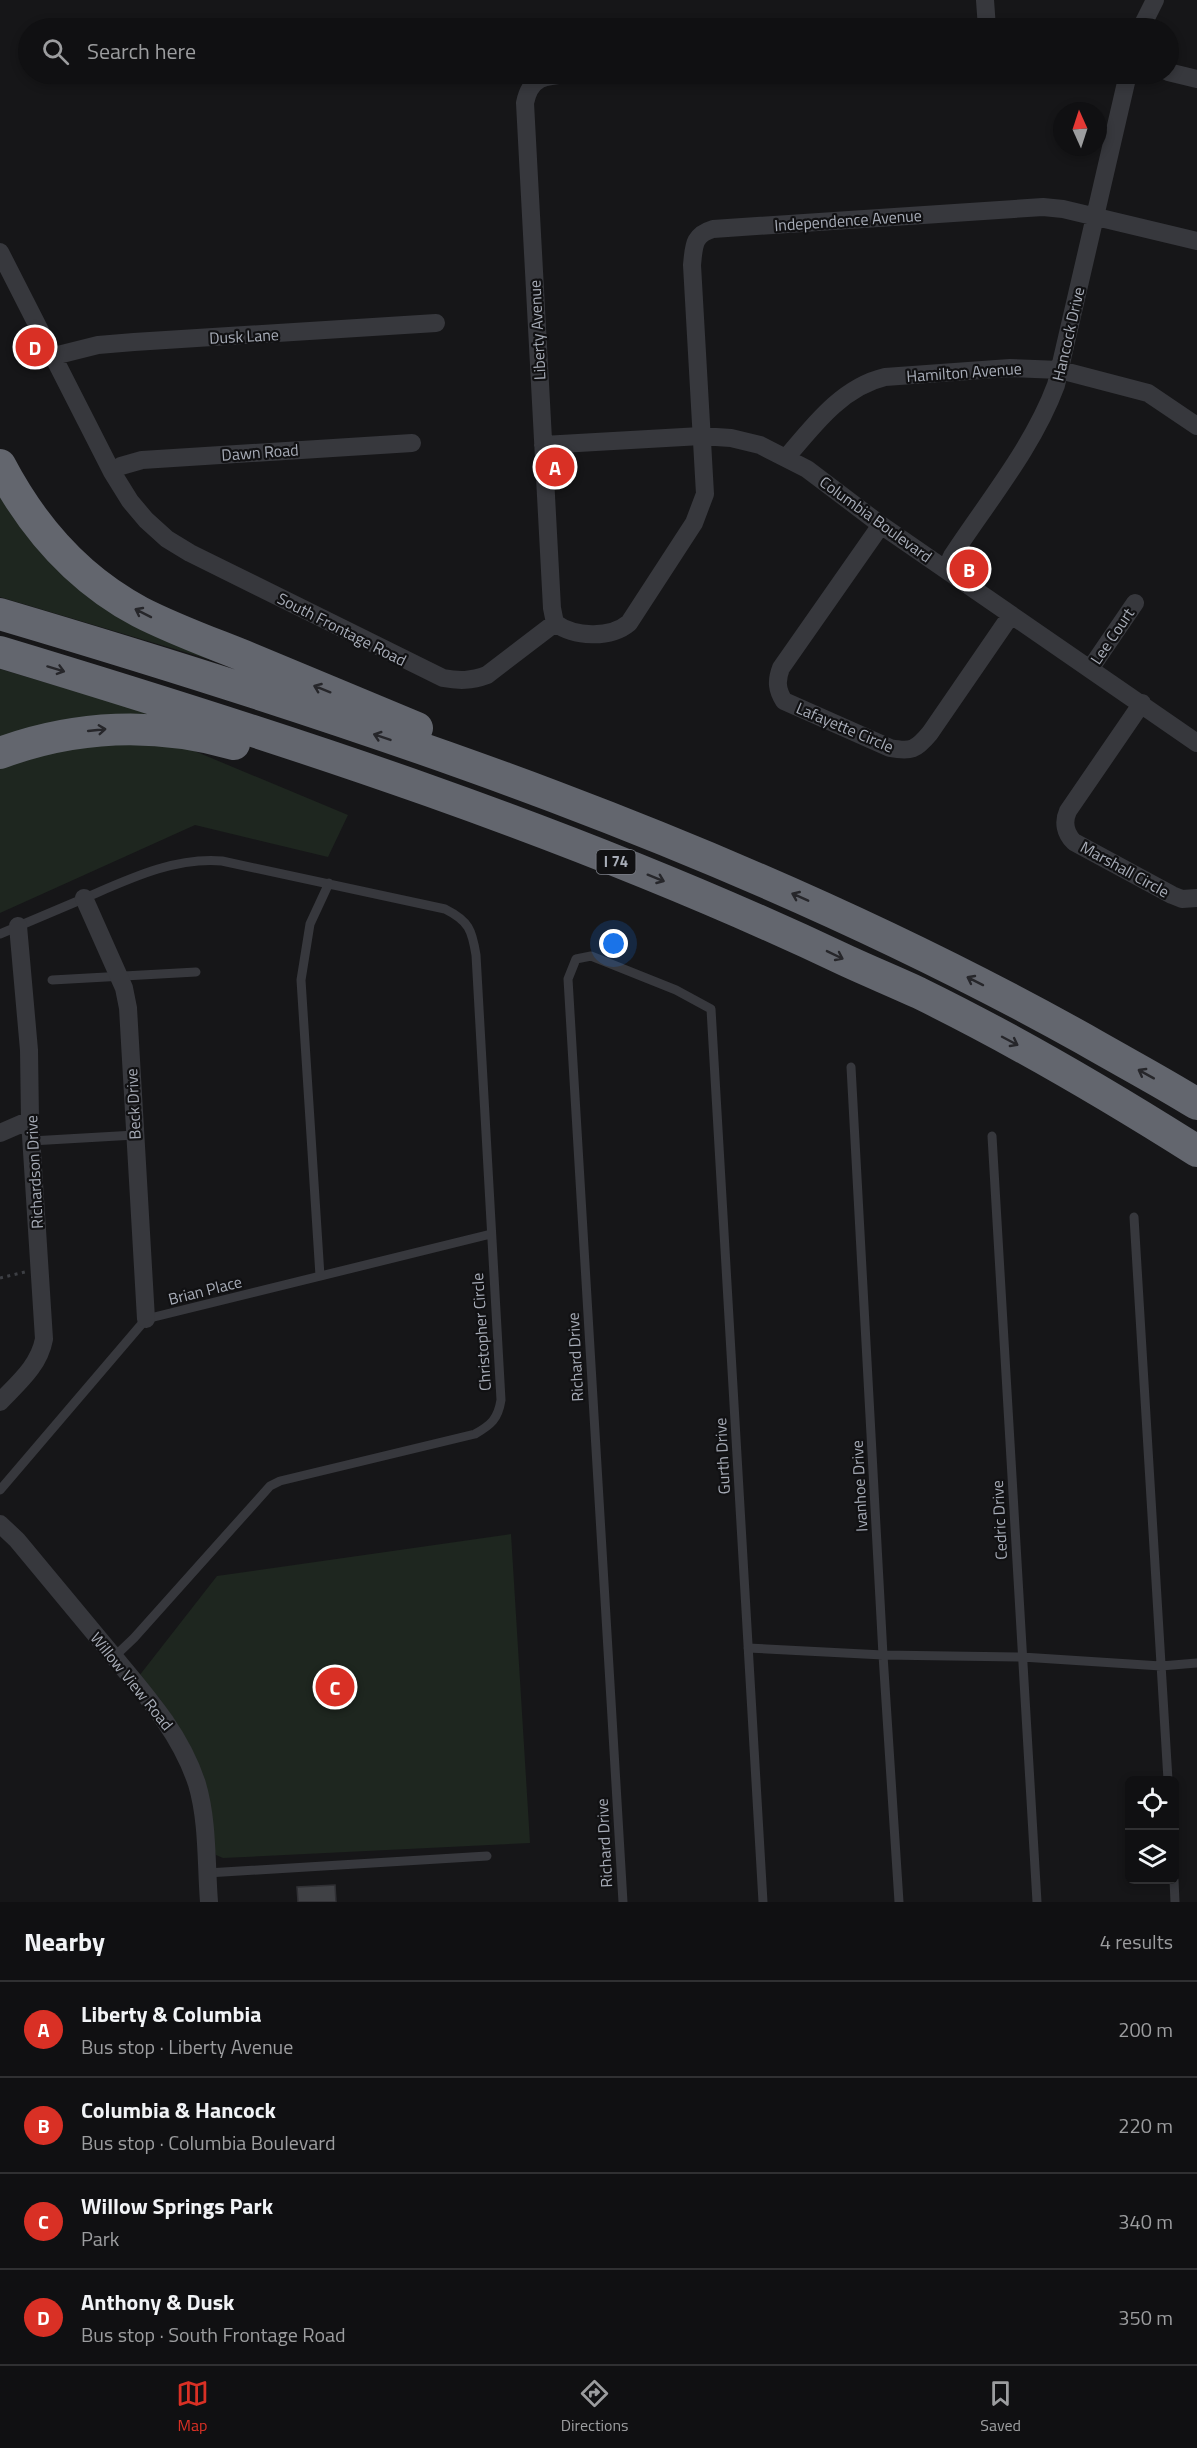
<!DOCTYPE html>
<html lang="en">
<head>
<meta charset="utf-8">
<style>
  :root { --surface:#101012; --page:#1e1e20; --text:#f1f3f6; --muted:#9c9d9f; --line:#303032; --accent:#d93025 }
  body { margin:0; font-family:"Titillium Web",sans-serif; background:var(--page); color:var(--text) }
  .controls { position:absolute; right:18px; bottom:18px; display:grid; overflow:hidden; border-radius:9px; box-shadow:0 3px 9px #0003 }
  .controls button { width:54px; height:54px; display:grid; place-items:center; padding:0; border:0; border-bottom:2px solid var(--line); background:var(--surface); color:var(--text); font:30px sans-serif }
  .compass { position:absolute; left:1053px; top:102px; width:54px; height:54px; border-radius:50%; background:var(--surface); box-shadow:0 3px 9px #0003; rotate:357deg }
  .you { position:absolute; left:614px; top:944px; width:21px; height:21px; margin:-15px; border:4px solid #fff; border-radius:50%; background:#1a73e8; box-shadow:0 0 0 9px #1a73e833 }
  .badge { display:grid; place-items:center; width:39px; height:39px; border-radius:50%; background:var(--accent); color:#fff; font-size:20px; font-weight:700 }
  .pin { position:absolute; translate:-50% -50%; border:3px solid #fff; box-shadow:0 2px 6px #0006 }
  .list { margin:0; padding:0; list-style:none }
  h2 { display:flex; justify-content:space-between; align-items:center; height:78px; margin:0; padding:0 24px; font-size:26px }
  h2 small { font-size:20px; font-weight:400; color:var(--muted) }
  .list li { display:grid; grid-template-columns:39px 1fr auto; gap:18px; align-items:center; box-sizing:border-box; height:96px; padding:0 24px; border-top:2px solid var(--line) }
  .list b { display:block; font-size:22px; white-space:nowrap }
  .list p { margin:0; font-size:20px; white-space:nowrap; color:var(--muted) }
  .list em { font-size:20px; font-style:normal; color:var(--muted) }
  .icon { flex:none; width:33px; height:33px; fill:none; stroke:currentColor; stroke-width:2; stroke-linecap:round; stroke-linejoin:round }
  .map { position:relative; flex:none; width:1197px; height:1902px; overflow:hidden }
  .search { position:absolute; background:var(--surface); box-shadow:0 3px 9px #0003; left:18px; right:18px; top:18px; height:66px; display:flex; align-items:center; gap:15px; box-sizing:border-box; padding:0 21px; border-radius:33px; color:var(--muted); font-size:22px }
  .sheet { height:462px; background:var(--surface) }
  nav { display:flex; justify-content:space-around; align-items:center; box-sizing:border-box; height:84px; border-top:2px solid var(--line); background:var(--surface); font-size:16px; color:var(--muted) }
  nav a { display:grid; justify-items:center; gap:3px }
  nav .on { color:var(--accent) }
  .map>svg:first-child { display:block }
</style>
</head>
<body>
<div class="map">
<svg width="1197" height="1902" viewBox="0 0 1197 1902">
  <rect width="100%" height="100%" fill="#161618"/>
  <path fill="#1e261f" d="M0 484 18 513 235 667 0 597Z
    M0 669 163 717 0 743Z
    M168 740 348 815 328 857 195 825 0 913V767L47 749Z
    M511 1534 530 1843 223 1858 216 1855 184 1737 160 1699 139 1676 217 1576Z"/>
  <path fill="#404145" stroke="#303034" stroke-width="1.5" d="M335 1885 336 1902H298L297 1887Z"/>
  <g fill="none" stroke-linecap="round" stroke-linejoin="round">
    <path stroke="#3d3f44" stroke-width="3" stroke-dasharray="3 4.5" stroke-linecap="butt" d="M0 1278 25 1272"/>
    <path stroke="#37383d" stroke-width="9" d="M0 934C28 922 57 910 85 898 129 879 174 857 222 861L445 909C469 921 472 930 476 955L501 1400C498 1419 491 1425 475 1434L280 1481 270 1486 134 1638 114 1657
      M52 980 196 972
      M851 1067 883 1655 899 1902
      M992 1136 1037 1902
      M31 1141 135 1135
      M1134 1217 1168 1780
      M320 1276 301 980 310 924 329 883
      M0 1490 146 1319 491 1234
      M748 1648 883 1655 1022 1657 1161 1666 1197 1663
      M207 1873 487 1856
      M1174 1880 1175 1902
      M623 1902 568 979 576 959 591 956 676 990 711 1009 763 1902"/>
    <path stroke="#37383d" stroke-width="18" d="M985 0 987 28
      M1141 28 1155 0
      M1168 72 1197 79
      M0 252 112 472 130 501 146 520 167 539 190 553 443 678C459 681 471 681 487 675L555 623
      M54 356 98 345 134 342 436 323
      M543 445 701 436 731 438 760 445 807 469 881 525 1197 743
      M786 458C813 426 842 387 885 377L1010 368 1060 370 1148 393 1197 426
      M112 472 121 466 142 460 412 443
      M881 525 781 668C776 681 777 690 784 701L890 748C911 752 916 750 930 733L1011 615
      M946 569 952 556C988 501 1033 447 1056 385L1128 74
      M555 623C574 637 610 639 629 623L694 523 705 494 692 265C694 246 693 235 713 229L1043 207 1063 209 1197 241
      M555 623 552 608 525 103C531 73 550 76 576 74
      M1090 669 1135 603
      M1142 703 1068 811C1063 822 1065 833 1074 842L1172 895 1182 899 1197 898
      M84 898 124 988 128 1008 146 1319
      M0 1133 30 1120
      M0 1402C18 1383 39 1366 44 1339L30 1120 29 1050 18 926
      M0 1524 17 1540C48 1577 79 1615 110 1652 144 1693 180 1732 197 1784 208 1821 206 1864 209 1902"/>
    <path stroke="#63666e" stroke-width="32" d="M0 465C32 526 78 579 140 612 175 630 212 643 249 658 305 681 361 705 417 728
      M0 614C372 724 744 849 1084 1039 1122 1061 1160 1081 1197 1104
      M0 652C288 739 575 832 847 961 871 972 895 982 919 993 1015 1040 1107 1094 1197 1151
      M0 753C76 725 156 722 234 744"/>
  </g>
  <defs><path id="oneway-shaft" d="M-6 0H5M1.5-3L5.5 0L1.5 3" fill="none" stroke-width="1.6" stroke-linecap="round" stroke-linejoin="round" transform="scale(1.5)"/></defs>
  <g stroke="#26262a">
    <use href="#oneway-shaft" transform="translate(143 613) rotate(-153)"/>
    <use href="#oneway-shaft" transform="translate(56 669) rotate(17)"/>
    <use href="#oneway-shaft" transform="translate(322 689) rotate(-158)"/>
    <use href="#oneway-shaft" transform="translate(97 730) rotate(-6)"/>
    <use href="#oneway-shaft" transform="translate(382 737) rotate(-161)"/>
    <use href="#oneway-shaft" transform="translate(656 878) rotate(22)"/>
    <use href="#oneway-shaft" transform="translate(800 897) rotate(-156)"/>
    <use href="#oneway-shaft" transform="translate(835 955) rotate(26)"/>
    <use href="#oneway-shaft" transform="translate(975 981) rotate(-153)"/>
    <use href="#oneway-shaft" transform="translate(1010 1041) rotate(28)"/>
    <use href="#oneway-shaft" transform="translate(1146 1074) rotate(-151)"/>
  </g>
  <g text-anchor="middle" stroke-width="4.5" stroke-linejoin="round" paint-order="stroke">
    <rect fill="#111113" stroke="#7b7e86" stroke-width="1.5" x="596.5" y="850" width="39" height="24" rx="4.5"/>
    <g font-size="15" font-weight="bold" fill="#a8adb8">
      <text x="616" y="867">I 74</text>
    </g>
    <g font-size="16" fill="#a8adb8" stroke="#111113">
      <text transform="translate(848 220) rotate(-4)" y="6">Independence Avenue</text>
      <text transform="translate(537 330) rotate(-93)" y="6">Liberty Avenue</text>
      <text transform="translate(1068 334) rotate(-77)" y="6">Hancock Drive</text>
      <text transform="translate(244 336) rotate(-3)" y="6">Dusk Lane</text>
      <text transform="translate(964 372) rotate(-4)" y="6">Hamilton Avenue</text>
      <text transform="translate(260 452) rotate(-4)" y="6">Dawn Road</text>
      <text transform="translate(876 519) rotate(36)" y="6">Columbia Boulevard</text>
      <text transform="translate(342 629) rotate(27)" y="6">South Frontage Road</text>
      <text transform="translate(1112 636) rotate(-56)" y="6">Lee Court</text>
      <text transform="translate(845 727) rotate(23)" y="6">Lafayette Circle</text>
      <text transform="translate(1125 869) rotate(29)" y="6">Marshall Circle</text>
      <text transform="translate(133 1104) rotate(-93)" y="6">Beck Drive</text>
      <text transform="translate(34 1172) rotate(-93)" y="6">Richardson Drive</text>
      <text transform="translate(205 1290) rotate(-14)" y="6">Brian Place</text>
      <text transform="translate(481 1332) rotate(-94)" y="6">Christopher Circle</text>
      <text transform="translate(575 1357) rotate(-93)" y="6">Richard Drive</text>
      <text transform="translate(722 1456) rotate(-93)" y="6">Gurth Drive</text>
      <text transform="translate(859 1486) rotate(-93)" y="6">Ivanhoe Drive</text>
      <text transform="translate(999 1520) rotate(-93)" y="6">Cedric Drive</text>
      <text transform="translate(132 1681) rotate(51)" y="6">Willow View Road</text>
      <text transform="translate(604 1843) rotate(-93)" y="6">Richard Drive</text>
    </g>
  </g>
</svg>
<div class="controls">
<button><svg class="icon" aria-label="locate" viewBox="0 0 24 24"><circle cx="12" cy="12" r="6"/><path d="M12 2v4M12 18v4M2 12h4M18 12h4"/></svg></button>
<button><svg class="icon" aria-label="layers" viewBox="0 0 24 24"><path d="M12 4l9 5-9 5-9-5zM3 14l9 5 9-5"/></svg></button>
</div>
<svg class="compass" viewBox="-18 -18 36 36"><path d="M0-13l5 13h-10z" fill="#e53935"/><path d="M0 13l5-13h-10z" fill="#9c9d9f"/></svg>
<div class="you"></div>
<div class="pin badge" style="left:555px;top:467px">A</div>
<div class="pin badge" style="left:969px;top:569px">B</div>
<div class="pin badge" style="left:335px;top:1687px">C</div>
<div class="pin badge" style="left:35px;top:347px">D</div>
<div class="search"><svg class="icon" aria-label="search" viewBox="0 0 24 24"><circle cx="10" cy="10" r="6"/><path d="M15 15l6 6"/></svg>Search here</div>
</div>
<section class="sheet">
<h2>Nearby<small>4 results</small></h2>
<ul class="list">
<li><span class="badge">A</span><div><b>Liberty &amp; Columbia</b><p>Bus stop · Liberty Avenue</p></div><em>200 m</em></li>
<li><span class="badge">B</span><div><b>Columbia &amp; Hancock</b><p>Bus stop · Columbia Boulevard</p></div><em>220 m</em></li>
<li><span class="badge">C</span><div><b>Willow Springs Park</b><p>Park</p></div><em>340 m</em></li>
<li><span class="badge">D</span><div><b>Anthony &amp; Dusk</b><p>Bus stop · South Frontage Road</p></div><em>350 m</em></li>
</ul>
</section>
<nav>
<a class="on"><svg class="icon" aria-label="map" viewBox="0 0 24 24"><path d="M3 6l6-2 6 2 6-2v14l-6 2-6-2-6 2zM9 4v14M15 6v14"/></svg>Map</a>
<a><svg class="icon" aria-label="directions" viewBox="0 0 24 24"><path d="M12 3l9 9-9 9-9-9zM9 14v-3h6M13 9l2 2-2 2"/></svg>Directions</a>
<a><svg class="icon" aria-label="saved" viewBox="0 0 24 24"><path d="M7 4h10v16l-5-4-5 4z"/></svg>Saved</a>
</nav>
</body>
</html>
